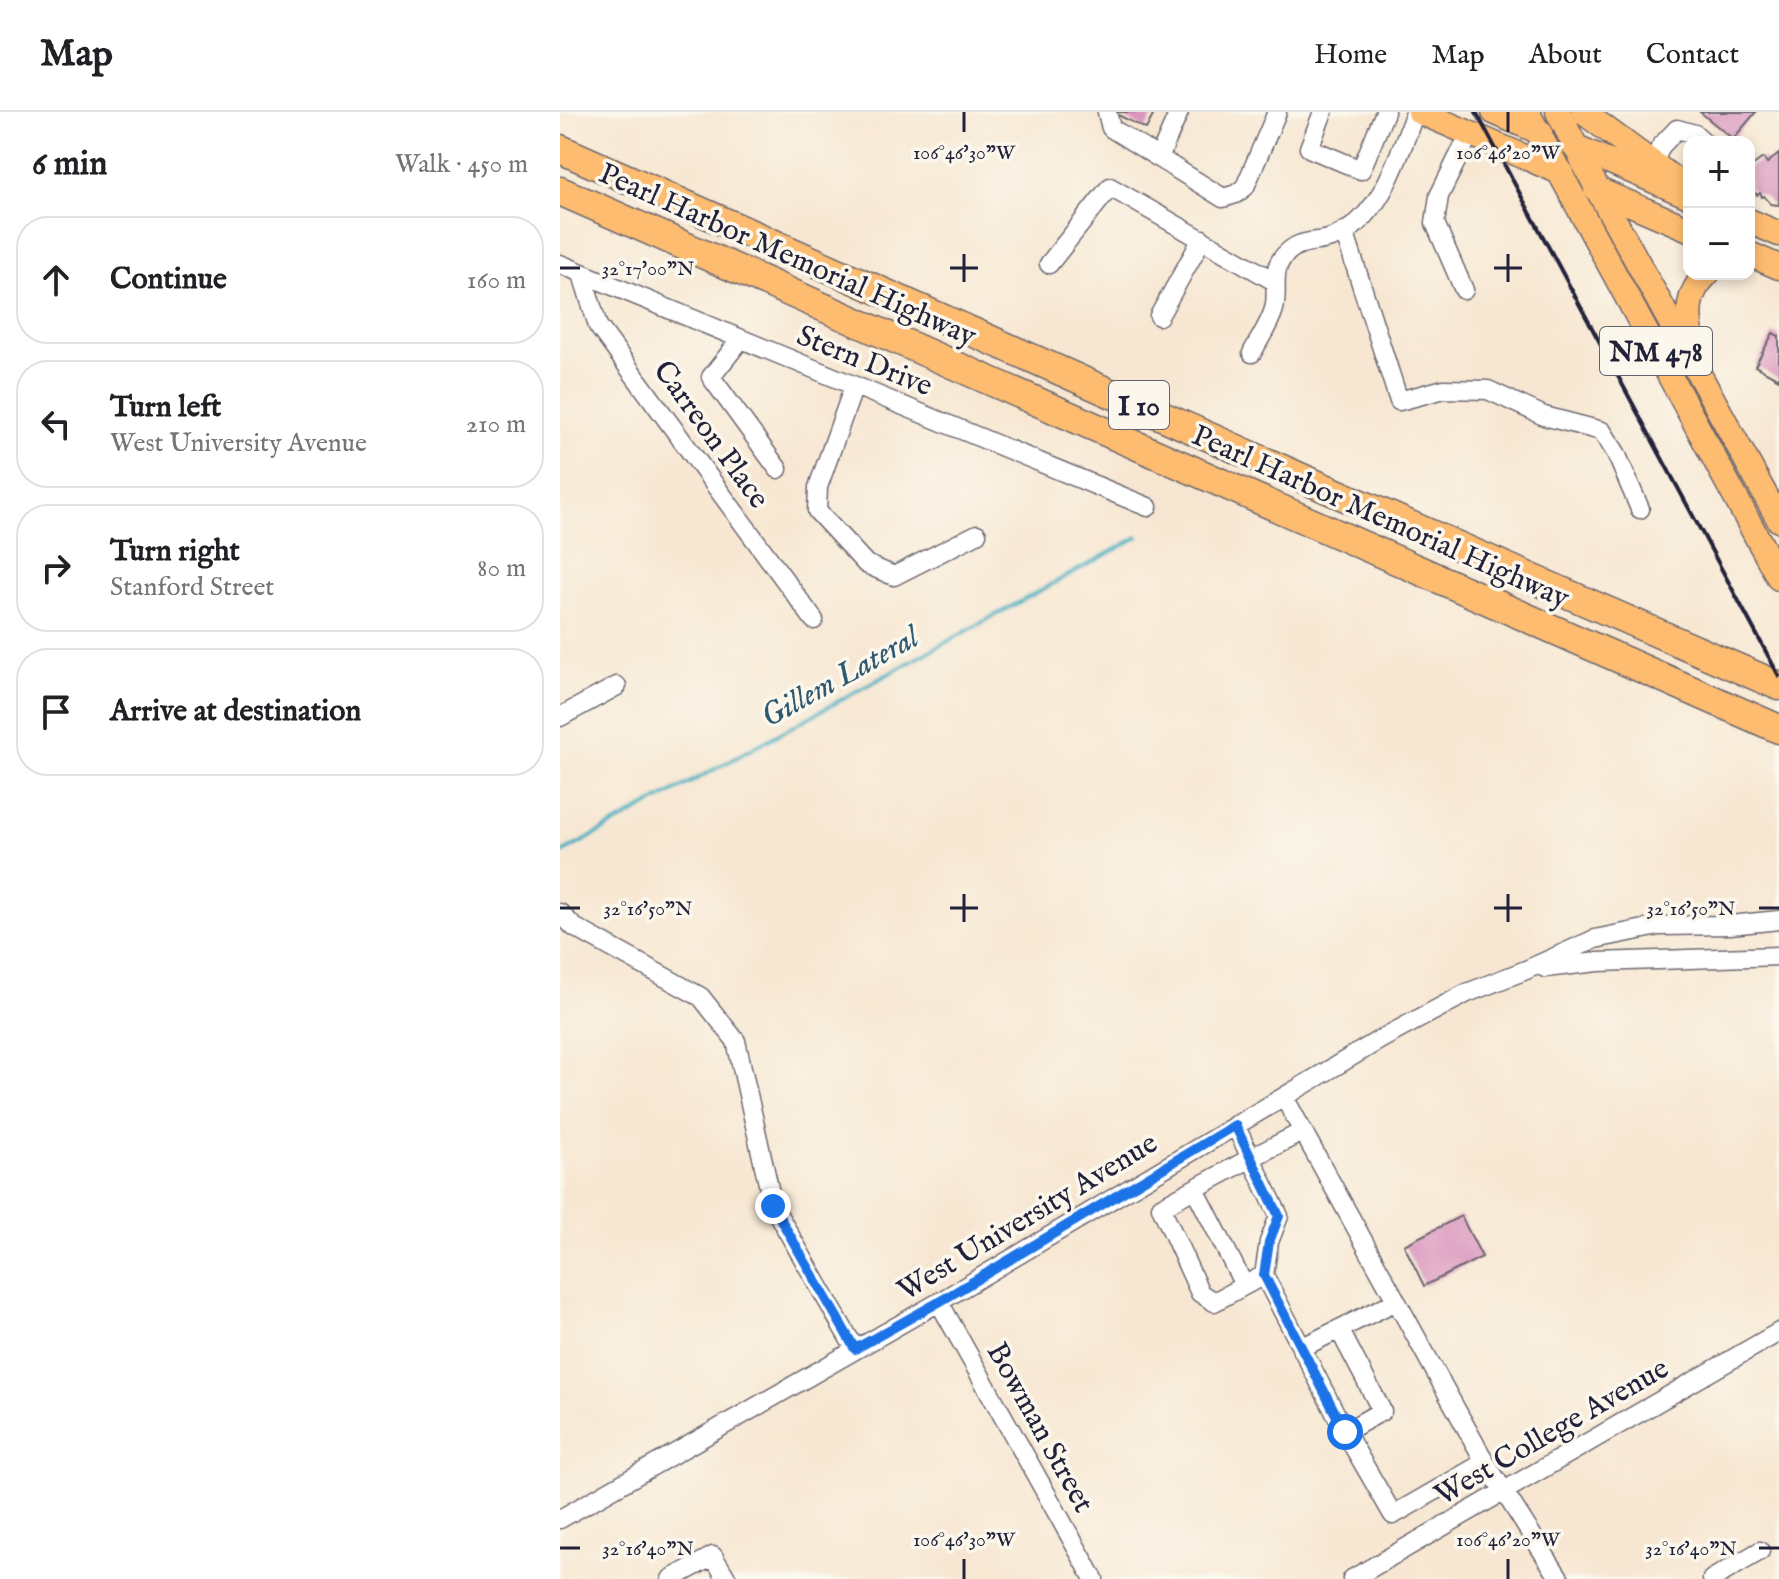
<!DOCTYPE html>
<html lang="en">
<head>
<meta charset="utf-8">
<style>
  :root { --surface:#fff; --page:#f6f6f6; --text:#202124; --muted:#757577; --line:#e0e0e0 }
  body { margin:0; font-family:"IM FELL English",serif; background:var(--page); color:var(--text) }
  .controls { position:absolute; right:24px; top:24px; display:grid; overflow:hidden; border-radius:16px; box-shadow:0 4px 12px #0003 }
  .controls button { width:72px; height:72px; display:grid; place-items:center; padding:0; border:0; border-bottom:2px solid var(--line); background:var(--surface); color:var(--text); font:40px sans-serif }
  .stop { position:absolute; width:24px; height:24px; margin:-18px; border:6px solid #1a73e8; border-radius:50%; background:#fff }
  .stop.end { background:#1a73e8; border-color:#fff; box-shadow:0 2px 8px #0008 }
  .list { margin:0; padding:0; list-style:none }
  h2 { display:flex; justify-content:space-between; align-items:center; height:104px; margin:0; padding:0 32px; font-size:34px }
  h2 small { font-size:26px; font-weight:400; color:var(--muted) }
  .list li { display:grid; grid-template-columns:52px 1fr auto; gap:24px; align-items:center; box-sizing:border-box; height:128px; margin:0 16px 16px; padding:0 16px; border:2px solid var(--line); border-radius:32px }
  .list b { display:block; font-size:30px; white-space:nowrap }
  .list p { margin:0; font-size:26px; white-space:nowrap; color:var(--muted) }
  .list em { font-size:26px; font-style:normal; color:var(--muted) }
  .icon { flex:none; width:44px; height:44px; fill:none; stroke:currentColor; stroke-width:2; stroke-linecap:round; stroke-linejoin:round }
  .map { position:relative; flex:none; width:1219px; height:1467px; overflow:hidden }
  header { display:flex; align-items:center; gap:48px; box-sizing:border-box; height:112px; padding:0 40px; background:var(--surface); border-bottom:2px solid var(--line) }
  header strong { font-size:38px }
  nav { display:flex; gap:44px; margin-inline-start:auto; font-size:28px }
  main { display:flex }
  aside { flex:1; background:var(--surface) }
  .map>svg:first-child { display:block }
</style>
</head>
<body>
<header>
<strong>Map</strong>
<nav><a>Home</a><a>Map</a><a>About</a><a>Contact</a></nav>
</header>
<main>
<aside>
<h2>6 min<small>Walk · 450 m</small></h2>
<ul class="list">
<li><svg class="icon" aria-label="ahead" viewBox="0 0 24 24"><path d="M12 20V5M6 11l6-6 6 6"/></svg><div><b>Continue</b></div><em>160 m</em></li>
<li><svg class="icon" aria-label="left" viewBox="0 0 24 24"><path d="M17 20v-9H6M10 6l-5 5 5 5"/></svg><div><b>Turn left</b><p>West University Avenue</p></div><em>210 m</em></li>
<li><svg class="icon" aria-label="right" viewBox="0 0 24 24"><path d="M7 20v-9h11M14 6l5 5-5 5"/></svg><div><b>Turn right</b><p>Stanford Street</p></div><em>80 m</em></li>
<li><svg class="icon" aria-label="arrive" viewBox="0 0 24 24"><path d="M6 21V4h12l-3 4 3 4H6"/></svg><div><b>Arrive at destination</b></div></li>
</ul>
</aside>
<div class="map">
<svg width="1219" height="1467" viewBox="0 0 1219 1467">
  <rect width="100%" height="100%" fill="#fbf7ec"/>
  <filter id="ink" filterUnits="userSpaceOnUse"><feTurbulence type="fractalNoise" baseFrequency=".0125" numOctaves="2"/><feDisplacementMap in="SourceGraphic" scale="16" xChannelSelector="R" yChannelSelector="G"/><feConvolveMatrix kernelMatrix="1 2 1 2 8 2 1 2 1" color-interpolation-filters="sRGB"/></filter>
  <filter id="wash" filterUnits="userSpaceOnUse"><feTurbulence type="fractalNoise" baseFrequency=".006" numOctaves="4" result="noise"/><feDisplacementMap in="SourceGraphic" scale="32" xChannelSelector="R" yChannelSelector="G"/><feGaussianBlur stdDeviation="1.8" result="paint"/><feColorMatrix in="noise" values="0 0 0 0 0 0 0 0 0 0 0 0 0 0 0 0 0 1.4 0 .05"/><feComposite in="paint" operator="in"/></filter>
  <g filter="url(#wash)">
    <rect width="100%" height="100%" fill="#f7e7d2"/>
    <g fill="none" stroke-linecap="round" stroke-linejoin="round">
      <path stroke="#41acc1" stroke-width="4" d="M0 742 578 425"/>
    </g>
    <g id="blocks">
      <path fill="#da96be" d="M552 0H595L586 17Z
        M1140 0H1196L1173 27Z
        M1219 42V93L1211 92 1204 84 1202 85 1200 81 1197 83 1189 76V56L1203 46 1207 51Z
        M1213 221 1219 224V267L1195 254Z
        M901 1104 922 1145 864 1174 844 1133Z"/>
    </g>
  </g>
  <g filter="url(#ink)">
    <use href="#blocks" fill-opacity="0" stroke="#6d6770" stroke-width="2"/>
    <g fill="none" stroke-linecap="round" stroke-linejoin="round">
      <g stroke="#6d6770" stroke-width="21">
        <path id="minor" d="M547 0 551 16 599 46
          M619 0 599 46 663 86 676 82 685 75 717 0
          M763 0 749 36 801 58 825 0
          M1093 52 1101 34 1117 17 1135 22 1144 30
          M784 119 839 289 884 277 928 278 984 304 1042 319 1056 341 1080 397
          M0 152 588 395
          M489 152 550 75 714 169
          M22 162 38 214 254 508
          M904 178 875 111 879 84 910 21
          M599 204 642 127
          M181 227 151 265 218 357
          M692 241C699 227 710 212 714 197 719 180 710 159 724 144 741 125 754 133 774 125 821 108 839 43 855 0
          M294 274 258 375 257 399 306 452 334 464 417 422
          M0 605 57 574
          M0 801 14 815 141 885 176 929 213 1094 295 1237
          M985 856 1038 850 1219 844
          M724 985 925 1350 1000 1467
          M675 1013 691 1046 601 1095 640 1181 654 1190 704 1163 785 1320 833 1403 925 1350
          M635 1077 684 1173
          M704 1163 709 1130 719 1104 691 1046 742 1020
          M379 1190 534 1467
          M779 1217 822 1299 785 1320
          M741 1236 836 1189
          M0 1407 379 1190 821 927 907 881 966 858 1035 827 1099 814 1170 813 1219 808
          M111 1467 153 1444 167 1467
          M792 1467 1219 1220
          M1152 1467 1200 1439"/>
      </g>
      <g stroke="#6d6770" stroke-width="27">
        <path id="major" d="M860 0 1002 61
          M934 0 980 20
          M967 0 1219 466
          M998 0 1038 78 1219 408
          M1023 0 1114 67
          M1014 34 1129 84
          M1036 77 1129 117
          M1189 109 1219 122
          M1189 142 1219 155
          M1133 237C1129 208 1123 184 1147 162"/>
      </g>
      <g stroke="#6d6770" stroke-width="31">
        <path id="highway" d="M0 37 742 366 1219 574
          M0 79 1219 617"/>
      </g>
      <use href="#minor" stroke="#fff" stroke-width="18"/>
      <use href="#major" stroke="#fdbc70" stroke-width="24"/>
      <use href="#highway" stroke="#fdbc70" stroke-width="28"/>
      <path stroke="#22223b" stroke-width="4" d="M916 0 1219 564"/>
    </g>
  </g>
  <g fill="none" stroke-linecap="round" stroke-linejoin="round" filter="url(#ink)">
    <path stroke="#1a73e8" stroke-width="10" d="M213 1094 295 1237 379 1190 675 1013 719 1104 709 1130 704 1163 785 1320"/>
  </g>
  <path fill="none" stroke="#22223b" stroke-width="3" d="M404 0V20M948 0V20M404 142V170M948 142V170M0 156H20M390 156H418M934 156H962M404 782V810M948 782V810M0 796H20M390 796H418M934 796H962M1199 796H1219M0 1436H20M1199 1436H1219M404 1447V1467M948 1447V1467"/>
  <g text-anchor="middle" stroke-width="7" stroke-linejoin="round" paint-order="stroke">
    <g fill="#fbf7ec" stroke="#636270" stroke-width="2">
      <rect x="1040" y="215" width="112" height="48" rx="6"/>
      <rect x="549" y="269" width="60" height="48" rx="6"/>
    </g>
    <g font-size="28" font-weight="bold" fill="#22223b">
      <text x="1096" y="249">NM 478</text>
      <text x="579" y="303">I 10</text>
    </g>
    <g font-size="30" fill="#22223b" stroke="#fbf7ec">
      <text transform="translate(228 142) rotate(24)" y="10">Pearl Harbor Memorial Highway</text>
      <text transform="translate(305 248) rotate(22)" y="10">Stern Drive</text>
      <text transform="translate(152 322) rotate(54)" y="10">Carreon Place</text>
      <text transform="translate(821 404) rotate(24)" y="10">Pearl Harbor Memorial Highway</text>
      <text transform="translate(467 1104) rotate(-31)" y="10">West University Avenue</text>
      <text transform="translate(481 1315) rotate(61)" y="10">Bowman Street</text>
      <text transform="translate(991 1319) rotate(-30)" y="10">West College Avenue</text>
    </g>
    <g font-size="32" font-style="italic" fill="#2e5971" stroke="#fbf7ec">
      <text transform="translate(279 564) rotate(-29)" y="11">Gillem Lateral</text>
    </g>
  </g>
  <g font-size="20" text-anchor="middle" fill="#22223b" stroke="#fbf7ec" stroke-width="7" stroke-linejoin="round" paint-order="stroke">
    <text x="404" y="47">106°46'30"W</text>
    <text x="948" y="47">106°46'20"W</text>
    <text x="88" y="163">32°17'00"N</text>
    <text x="88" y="803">32°16'50"N</text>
    <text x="1131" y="803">32°16'50"N</text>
    <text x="404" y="1434">106°46'30"W</text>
    <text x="948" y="1434">106°46'20"W</text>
    <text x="88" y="1443">32°16'40"N</text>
    <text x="1131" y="1443">32°16'40"N</text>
  </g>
</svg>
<div class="controls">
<button>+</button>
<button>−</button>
</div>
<div class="stop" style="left:785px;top:1320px"></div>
<div class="stop end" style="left:213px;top:1094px"></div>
</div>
</main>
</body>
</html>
